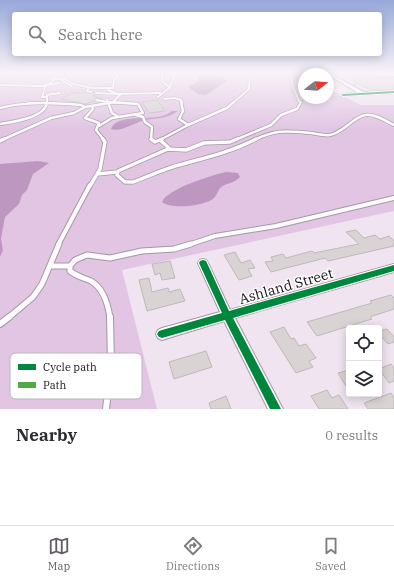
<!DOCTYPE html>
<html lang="en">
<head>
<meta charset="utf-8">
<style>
  :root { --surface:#fff; --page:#f2f2f3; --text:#2b2b33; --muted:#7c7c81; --line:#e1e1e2; --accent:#645c65 }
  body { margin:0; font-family:"IBM Plex Serif",serif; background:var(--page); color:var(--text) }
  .controls { position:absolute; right:12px; bottom:12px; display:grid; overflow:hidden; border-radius:4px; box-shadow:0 2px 10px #0003 }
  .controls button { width:36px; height:36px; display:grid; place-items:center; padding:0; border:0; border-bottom:1px solid var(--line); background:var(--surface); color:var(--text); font:20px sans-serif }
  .compass { position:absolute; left:298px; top:68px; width:36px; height:36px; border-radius:50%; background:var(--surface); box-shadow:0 2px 10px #0003; rotate:73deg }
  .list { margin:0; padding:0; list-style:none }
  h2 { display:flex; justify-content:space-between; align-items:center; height:52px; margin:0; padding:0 16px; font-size:17px }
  h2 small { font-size:13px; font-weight:400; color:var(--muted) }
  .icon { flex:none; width:22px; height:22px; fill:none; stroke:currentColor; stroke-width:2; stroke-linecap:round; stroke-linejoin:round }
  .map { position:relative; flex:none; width:394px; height:409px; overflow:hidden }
  .search { position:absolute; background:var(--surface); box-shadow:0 2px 10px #0003; left:12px; right:12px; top:12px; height:44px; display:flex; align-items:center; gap:10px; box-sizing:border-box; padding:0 14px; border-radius:4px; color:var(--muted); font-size:15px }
  .sheet { height:116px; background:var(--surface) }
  nav { display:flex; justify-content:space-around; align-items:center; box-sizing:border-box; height:56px; border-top:1px solid var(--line); background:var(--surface); font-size:11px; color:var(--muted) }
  nav a { display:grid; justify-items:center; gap:2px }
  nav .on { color:var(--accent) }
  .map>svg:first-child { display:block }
</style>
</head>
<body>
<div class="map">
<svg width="394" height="409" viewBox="0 0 394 409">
  <rect width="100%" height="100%" fill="#efe4f0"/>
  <path fill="#e1c5e3" d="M0 73H294L304 78V98H328V89L361 105H394V211L122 270 157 409H0Z"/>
  <path fill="#bd97c0" d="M208 74 222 76 227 81 206 95 198 94 188 87 196 83 199 77Z
    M172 111H178C167 120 154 117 142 121 133 124 120 132 111 129 119 110 157 125 172 111Z
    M38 161 49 163 33 174 27 190 22 195 19 204 5 217 1 239 3 250 0 257V164Z
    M226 172 238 173 240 177C235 183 227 183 221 187 218 190 217 195 214 198 206 206 171 210 162 202 167 189 212 175 226 172Z"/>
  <path fill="#dad3d4" stroke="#bfb8ba" d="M354 77H394V90H371L358 84 354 85Z
    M73 93H94L95 95 92 96 103 98H96L94 101 85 104 61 99Z
    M157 100 165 111 149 113 142 102Z
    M356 230 364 238 375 235 380 239 389 236 394 241V246L328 261 325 258 271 272 265 262 273 261 271 257 283 254 286 258 312 251 314 253 359 244 346 232Z
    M235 252 241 263 250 260 255 268 248 269 252 276 239 280 224 255Z
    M170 261 175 278 162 280 160 273 155 275 152 264Z
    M149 278 152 292 168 288 169 292 180 289 185 301 147 311 139 280Z
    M391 295 394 298V309L370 317 372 319 317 336 307 322 372 303 370 301Z
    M284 327 291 339 294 338 299 346 306 344 316 358 309 361 313 367 296 373 270 332Z
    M387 329 394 337V342L388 344 379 334V331Z
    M206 351 212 367 174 379 169 362Z
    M391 364 394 368V381L389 383 379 369Z
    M349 370V391L338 373Z
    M327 390 332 398 339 395 348 409H319L311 396Z
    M391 393 394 398V409H368L364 403Z
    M226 396 231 409H211L209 403Z"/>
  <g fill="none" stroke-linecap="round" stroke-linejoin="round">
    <g stroke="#a29aa2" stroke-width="3">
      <path id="lane-far5" d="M3 73H18
        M60 73 52 79H65L73 84 92 88H113L114 80 118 76 117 73
        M63 73 62 81 72 86
        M162 73V81L169 87
        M290 73 293 87 300 103
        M0 85 41 86 60 83
        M88 89 87 91 91 92
        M108 90 120 95 113 102
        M96 93 117 94
        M119 94 160 93
        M47 97H42L45 87 54 80
        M158 97 169 88 175 75 173 73
        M164 99 175 98 181 100 182 103
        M96 100 108 102
        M107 100 108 102 125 103
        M28 103H55
        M47 103V95L60 93
        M109 103 116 102
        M233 103 249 89 250 73"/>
    </g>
    <g stroke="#a29aa2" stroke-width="4">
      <path id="lane-far4" d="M181 102 183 111 179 119 188 125
        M109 105 112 113 119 117
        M92 106 93 109 85 118 99 123 96 130 104 140
        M0 108C27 101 54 103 81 105L85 107
        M136 115 143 117 145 122 152 127 151 140
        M0 124C12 122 46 118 47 102
        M99 126 112 118 143 113 138 104 110 102
        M2 140 51 118 74 113 85 107 115 102
        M160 140 188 125 227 108 234 102
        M235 140 271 125 281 115 297 109 301 102
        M254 140C277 129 287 131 311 133 317 134 324 136 330 135 344 132 352 118 365 115 374 113 386 121 394 125"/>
    </g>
    <g stroke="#a29aa2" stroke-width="5">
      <path id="lane-far3" d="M151 139 155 142 162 139
        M237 139 230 142 204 143 186 150 168 149 118 171 117 175 125 182H133C149 176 166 168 183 164 208 157 233 151 256 139
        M160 140 170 149
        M0 141 4 139
        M97 174 117 172
        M90 186 100 169 105 142 103 139"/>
    </g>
    <g stroke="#a29aa2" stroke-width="6">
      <path id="lane-far2" d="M58 245 90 185
        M188 245 215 236 276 226 394 198"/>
    </g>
    <g stroke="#a29aa2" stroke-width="7">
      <path id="lane-far1" d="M50 266H70
        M8 318 33 297 42 284 59 244
        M110 318C108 304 103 288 91 281 84 278 76 276 70 271V266L75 260 87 255 110 258 142 251 174 249 191 244"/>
    </g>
    <g stroke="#a29aa2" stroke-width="8">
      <path id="lane" d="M0 324 9 317
        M106 409 111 364 110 317"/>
    </g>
    <g stroke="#a29aa2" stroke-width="2">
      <path id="street" d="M332 73H336L335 76 364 92 394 91V93L341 96V95L343 94 358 93 332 77Z
        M349 73 394 74V76L351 74Z
        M203 259 206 260 208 263 230 310 394 264V272L235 318 283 409H268L224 321 162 340 158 338 156 334 158 330 162 328 220 312 198 263 200 260Z"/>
    </g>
    <path stroke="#d8d6d8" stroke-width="1" stroke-dasharray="1.5 1.5" stroke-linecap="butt" d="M74 90 83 92"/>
    <use href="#lane-far5" stroke="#fdfbfd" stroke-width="2"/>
    <use href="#lane-far4" stroke="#fdfbfd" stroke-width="2.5"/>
    <use href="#lane-far3" stroke="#fdfbfd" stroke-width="3.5"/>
    <use href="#lane-far2" stroke="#fdfbfd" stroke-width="4"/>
    <use href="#lane-far1" stroke="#fdfbfd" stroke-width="5"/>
    <use href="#lane" stroke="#fdfbfd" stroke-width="6"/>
    <use href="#street" fill="#fdfbfd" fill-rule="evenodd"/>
    <g stroke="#fff" stroke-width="2">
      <path id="cycleway" d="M394 91V93L343 96 341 95 343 94Z
        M203 260 206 261 207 263 229 311 394 265V271L233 318 281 409H270L225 320 162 338 159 337 157 334 159 331 162 330 222 313 199 263 200 261Z"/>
    </g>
    <use href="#cycleway" fill="#00873e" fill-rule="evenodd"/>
  </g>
  <linearGradient id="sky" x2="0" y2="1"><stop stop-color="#97a8d8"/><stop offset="0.56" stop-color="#f8f3f8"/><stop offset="1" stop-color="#f8f3f8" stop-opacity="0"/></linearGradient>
  <rect width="394" height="130" fill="url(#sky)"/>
  <g text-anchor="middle" stroke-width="3" stroke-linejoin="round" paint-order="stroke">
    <g font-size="14" fill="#19131a" stroke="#fff">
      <text transform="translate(286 286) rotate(-16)" y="5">Ashland Street</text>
    </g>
  </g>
  <rect x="10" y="353" width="132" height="46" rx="6" fill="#fff" stroke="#bab8ba" stroke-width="1"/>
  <rect x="18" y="364" width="18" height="6" fill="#00873e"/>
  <rect x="18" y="382" width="18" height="6" fill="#52a842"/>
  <g font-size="11" fill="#19131a">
    <text x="43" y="371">Cycle path</text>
    <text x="43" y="389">Path</text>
  </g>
</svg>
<div class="controls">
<button><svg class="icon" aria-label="locate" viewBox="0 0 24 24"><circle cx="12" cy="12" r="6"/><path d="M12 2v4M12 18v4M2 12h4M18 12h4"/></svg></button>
<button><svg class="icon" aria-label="layers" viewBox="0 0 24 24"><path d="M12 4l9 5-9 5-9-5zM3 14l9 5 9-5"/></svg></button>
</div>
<svg class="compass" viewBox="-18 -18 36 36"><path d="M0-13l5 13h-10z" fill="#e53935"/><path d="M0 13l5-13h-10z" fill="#7c7c81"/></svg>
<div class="search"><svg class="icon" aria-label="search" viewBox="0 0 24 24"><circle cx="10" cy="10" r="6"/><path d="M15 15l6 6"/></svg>Search here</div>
</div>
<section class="sheet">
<h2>Nearby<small>0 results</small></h2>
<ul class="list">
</ul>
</section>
<nav>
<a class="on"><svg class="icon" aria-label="map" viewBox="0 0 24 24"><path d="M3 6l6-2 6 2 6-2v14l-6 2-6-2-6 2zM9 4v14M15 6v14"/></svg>Map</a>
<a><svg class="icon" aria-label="directions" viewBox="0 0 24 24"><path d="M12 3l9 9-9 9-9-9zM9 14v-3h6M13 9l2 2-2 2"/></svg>Directions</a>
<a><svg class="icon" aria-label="saved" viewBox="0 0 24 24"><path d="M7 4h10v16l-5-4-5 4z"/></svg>Saved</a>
</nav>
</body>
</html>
